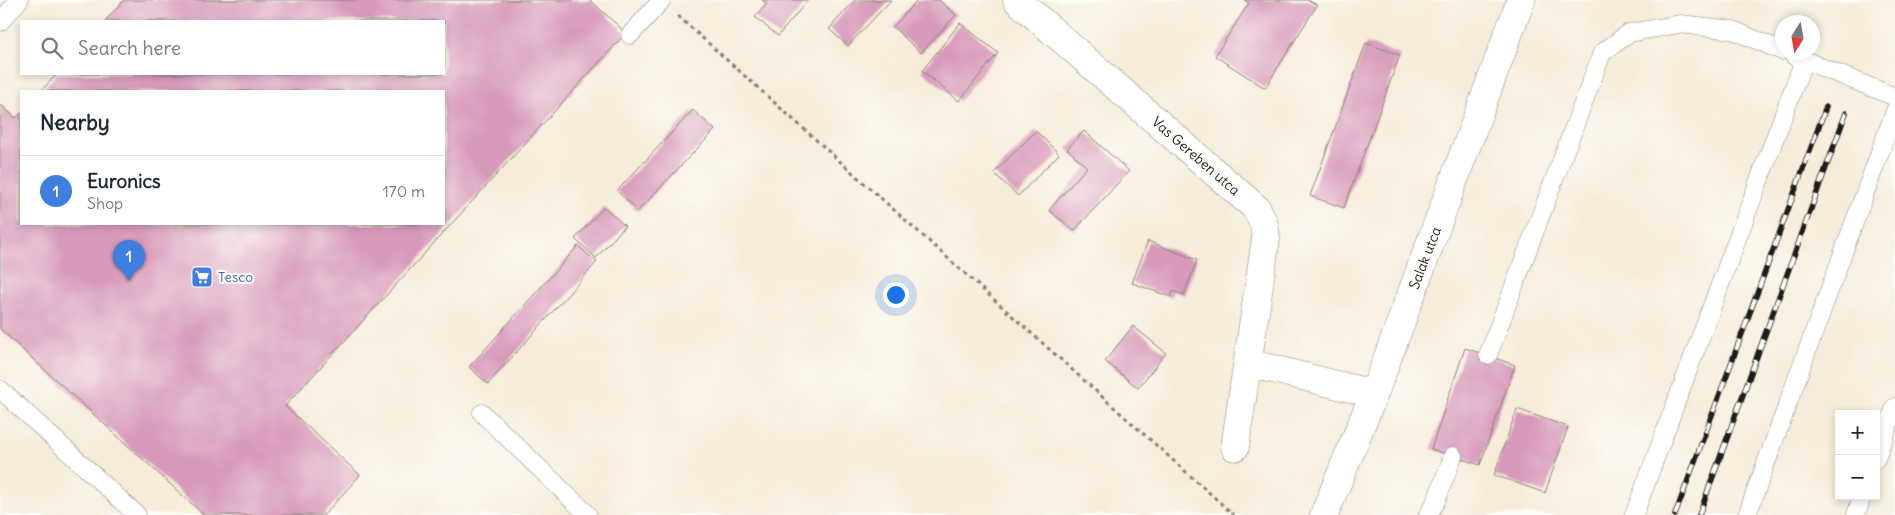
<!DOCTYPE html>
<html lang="en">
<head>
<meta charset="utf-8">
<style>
  :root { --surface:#fff; --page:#f2f2f3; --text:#1f2937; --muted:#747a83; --line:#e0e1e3; --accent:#d1495b }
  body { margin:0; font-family:Delius,sans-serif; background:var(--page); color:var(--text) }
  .controls { position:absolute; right:15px; bottom:15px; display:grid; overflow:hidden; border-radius:0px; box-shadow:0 2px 8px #0003 }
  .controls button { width:45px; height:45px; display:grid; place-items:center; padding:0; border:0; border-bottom:1px solid var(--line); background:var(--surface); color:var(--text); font:25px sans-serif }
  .compass { position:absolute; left:1775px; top:15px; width:45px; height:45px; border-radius:50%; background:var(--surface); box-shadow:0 2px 8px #0003; rotate:191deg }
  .you { position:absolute; left:895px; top:294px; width:18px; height:18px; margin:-12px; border:4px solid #fff; border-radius:50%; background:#1a73e8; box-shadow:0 0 0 8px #1a73e833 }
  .badge { display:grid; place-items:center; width:32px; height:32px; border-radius:50%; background:var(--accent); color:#fff; font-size:16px; font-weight:700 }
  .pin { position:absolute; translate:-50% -41px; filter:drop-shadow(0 1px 2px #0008) }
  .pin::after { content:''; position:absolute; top:26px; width:18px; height:15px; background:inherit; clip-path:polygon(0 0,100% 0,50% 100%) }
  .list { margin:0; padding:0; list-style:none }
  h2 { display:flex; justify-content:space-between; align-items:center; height:65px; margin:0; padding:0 20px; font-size:21px }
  h2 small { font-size:16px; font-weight:400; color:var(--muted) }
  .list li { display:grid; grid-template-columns:32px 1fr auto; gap:15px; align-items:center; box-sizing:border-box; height:70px; padding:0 20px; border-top:1px solid var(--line) }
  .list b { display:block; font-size:19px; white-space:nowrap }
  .list p { margin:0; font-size:16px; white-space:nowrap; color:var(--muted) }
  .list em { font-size:16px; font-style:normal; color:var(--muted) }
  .icon { flex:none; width:28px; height:28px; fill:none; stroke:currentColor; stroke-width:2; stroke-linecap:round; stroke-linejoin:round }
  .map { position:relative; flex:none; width:1895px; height:515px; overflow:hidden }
  .search { position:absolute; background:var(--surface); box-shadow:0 2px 8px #0003; left:20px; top:20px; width:425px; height:55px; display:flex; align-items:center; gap:12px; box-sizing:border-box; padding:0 18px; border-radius:0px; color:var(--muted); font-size:19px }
  .panel { position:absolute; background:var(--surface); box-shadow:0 2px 8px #0003; left:20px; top:90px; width:425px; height:135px; border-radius:0px }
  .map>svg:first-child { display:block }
</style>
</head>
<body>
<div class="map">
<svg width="1895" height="515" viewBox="0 0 1895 515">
  <rect width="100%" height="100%" fill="#fdfcf7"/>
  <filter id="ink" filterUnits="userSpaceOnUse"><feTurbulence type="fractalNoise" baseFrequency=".02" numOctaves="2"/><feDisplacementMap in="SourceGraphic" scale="10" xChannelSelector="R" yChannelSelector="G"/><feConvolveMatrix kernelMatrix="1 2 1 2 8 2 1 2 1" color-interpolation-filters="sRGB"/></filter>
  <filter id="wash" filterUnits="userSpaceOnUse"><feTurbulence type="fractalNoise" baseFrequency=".0096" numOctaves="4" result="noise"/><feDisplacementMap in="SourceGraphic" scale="20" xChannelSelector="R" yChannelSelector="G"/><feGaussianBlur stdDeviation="1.12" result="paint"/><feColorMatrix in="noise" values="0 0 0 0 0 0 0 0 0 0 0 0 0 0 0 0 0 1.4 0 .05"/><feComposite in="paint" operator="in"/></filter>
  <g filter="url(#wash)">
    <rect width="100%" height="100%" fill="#f6ecd9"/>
    <g id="blocks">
      <path fill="#d89abb" d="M124 0H590L626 33 285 406 360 475 324 515H204L0 329V106L1 105 16 118 21 113V224H444V91H41L57 74H444V21H105Z
        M762 0H808L778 36 755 17 767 4Z
        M855 0H891L848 46 829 29Z
        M917 0H939L956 15 921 53 893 27Z
        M1244 0H1308L1317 5 1265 88 1215 56 1249 3Z
        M960 23 998 53 959 101 922 71Z
        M1366 43 1400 55 1344 208 1310 196Z
        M693 110 715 130 638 211 617 191Z
        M1036 131 1059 154 1018 196 994 173Z
        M1084 131 1129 171 1074 231 1049 210 1087 167 1067 149Z
        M604 207 625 226 596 258 575 239Z
        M1148 241 1197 260 1184 295 1173 291 1171 297 1132 283Z
        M578 246 597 262 488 384 469 367Z
        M1133 326 1166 353 1138 388 1105 361Z
        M1465 348 1515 365 1480 465 1431 449Z
        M1517 409 1568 427 1545 493 1494 475Z"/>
    </g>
  </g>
  <g filter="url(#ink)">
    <use href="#blocks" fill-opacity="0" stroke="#89847a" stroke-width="1"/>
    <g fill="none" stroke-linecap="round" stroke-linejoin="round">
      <g stroke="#89847a" stroke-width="19">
        <path id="service" d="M0 22 19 0
          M630 35 661 1 660 0
          M1794 56 1895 97
          M1488 355 1602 53 1629 33 1680 24 1733 30 1782 51
          M0 389 137 515
          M482 413 588 515
          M1876 459 1895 407
          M1428 515 1436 501 1453 456
          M1634 515 1804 60
          M1747 515 1895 111
          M1856 515 1862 496"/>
      </g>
      <g stroke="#89847a" stroke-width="29">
        <path id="minor" d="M1017 0 1257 209 1264 224 1266 238 1235 447
          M1248 363 1374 394
          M1324 515 1374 394 1521 0"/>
      </g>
      <path stroke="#89847a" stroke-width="3" stroke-dasharray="4 4" stroke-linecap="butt" d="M678 16 1234 515"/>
      <use href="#service" stroke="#fff" stroke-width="18"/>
      <use href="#minor" stroke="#fff" stroke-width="28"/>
      <g stroke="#1c1c1c" stroke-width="5.5">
        <path id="rail" d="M1675 515 1826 107
          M1699 515 1846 113"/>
      </g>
      <use href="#rail" stroke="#fdfcf7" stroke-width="4" stroke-dasharray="11" stroke-linecap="butt"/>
    </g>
  </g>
  <defs>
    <g id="supermarket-square" transform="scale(1.125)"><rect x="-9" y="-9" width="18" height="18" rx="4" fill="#3f7fe0" stroke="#fdfcf7"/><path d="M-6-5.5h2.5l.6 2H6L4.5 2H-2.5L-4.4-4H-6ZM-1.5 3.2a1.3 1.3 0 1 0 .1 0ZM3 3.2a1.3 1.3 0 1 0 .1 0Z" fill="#fff"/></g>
  </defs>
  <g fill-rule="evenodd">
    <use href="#supermarket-square" x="202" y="277"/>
  </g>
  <g text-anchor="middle" stroke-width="4.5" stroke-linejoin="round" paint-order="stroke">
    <g font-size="14" fill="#1c1c1c" stroke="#fdfcf7">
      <text transform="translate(1196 156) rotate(41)" y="5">Vas Gereben utca</text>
      <text transform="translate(1425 258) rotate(-69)" y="5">Salak utca</text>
    </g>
    <g font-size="14" fill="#366cbe" stroke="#fdfcf7" text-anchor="start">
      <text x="218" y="282">Tesco</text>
    </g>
  </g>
</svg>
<div class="controls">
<button>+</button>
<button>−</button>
</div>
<svg class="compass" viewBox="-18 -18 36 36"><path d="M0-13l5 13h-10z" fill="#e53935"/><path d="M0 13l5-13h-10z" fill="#747a83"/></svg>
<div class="you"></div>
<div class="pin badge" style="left:129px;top:281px;background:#3f7fe0">1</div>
<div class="search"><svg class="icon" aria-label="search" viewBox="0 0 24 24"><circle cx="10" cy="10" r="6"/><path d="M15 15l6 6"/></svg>Search here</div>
<section class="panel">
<h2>Nearby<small></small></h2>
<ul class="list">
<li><span class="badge" style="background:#3f7fe0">1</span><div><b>Euronics</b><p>Shop</p></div><em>170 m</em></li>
</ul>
</section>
</div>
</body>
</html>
